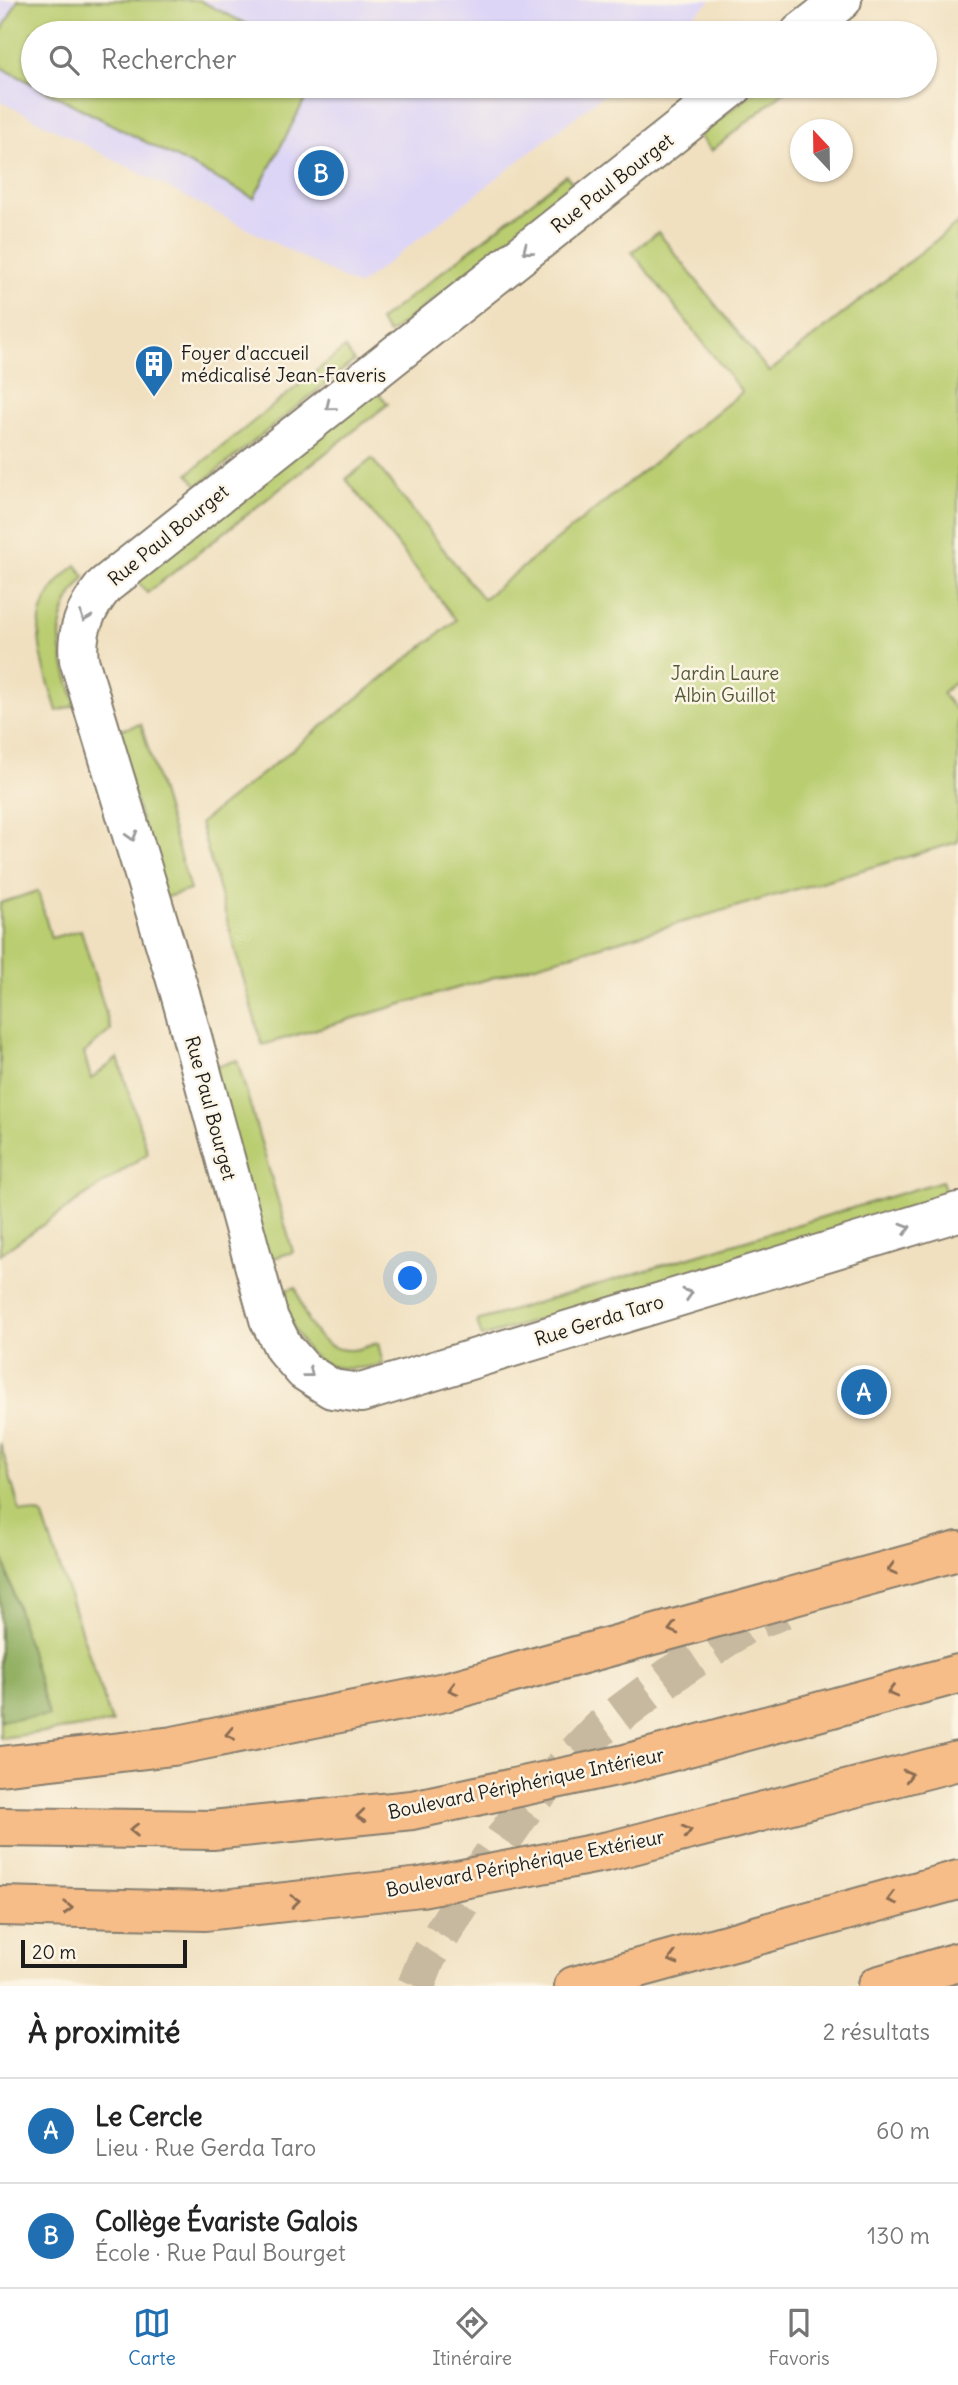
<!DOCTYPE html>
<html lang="fr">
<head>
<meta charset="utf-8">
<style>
  :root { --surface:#fff; --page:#f2f2f2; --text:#222; --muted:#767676; --line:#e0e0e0; --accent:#1f6fb2 }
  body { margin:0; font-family:Delius,sans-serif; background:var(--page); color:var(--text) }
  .compass { position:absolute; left:790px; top:119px; width:63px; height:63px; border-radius:50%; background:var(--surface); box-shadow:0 2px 5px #0004; rotate:338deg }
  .scale { position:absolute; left:21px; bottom:18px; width:166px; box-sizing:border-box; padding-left:7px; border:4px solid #1c1c1c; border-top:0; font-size:19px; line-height:24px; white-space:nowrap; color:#1c1c1c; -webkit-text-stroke:5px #fcf5e5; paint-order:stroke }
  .you { position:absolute; left:411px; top:1279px; width:24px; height:24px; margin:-18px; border:5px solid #fff; border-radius:50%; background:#1a73e8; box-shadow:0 0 0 10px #1a73e833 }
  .badge { display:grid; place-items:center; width:46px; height:46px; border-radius:50%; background:var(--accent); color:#fff; font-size:23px; font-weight:700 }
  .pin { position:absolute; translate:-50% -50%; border:4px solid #fff; box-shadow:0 2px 7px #0006 }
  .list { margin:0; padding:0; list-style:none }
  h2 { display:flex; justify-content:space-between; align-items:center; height:91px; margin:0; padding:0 28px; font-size:30px }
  h2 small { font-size:23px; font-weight:400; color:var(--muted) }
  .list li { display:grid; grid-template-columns:46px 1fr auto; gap:21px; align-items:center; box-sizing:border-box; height:105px; padding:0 28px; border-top:2px solid var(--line) }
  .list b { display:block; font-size:26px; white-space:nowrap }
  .list p { margin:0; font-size:23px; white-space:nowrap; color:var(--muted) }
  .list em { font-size:23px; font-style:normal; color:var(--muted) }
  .icon { flex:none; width:38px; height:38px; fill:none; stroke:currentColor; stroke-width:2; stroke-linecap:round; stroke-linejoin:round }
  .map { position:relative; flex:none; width:958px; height:1986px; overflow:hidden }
  .search { position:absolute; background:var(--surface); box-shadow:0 2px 5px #0004; left:21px; right:21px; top:21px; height:77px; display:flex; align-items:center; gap:18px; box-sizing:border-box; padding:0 24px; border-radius:38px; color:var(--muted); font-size:26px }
  .sheet { height:301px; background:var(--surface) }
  nav { display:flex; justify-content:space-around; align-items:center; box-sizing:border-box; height:98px; border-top:2px solid var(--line); background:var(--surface); font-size:19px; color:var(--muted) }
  nav a { display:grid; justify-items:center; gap:4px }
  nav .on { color:var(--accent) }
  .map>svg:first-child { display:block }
</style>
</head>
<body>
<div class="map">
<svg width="958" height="1986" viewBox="0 0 958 1986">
  <rect width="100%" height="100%" fill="#fcf5e5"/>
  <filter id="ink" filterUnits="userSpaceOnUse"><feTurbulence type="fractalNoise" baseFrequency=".0143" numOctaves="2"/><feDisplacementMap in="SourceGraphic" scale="14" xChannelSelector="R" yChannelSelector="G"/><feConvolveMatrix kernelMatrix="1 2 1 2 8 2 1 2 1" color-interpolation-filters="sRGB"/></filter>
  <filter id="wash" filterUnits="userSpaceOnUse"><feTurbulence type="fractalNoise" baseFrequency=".00686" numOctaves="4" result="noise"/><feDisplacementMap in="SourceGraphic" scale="28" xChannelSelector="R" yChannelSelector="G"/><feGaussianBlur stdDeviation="1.57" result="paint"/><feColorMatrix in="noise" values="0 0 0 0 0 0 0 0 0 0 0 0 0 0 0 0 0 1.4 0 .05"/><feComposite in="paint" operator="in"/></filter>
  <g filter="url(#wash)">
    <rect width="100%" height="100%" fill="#f0e0c0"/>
    <path fill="#ddd5f6" d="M0 0H712L670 33H33V86H615L358 286 0 101Z"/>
    <path fill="#bacd71" stroke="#6b7446" stroke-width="2" d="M18 0H199L264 33H33V84L0 67V34Z
      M37 86H312L254 198Z
      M761 86H787L789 88 711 151 699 136Z
      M566 175 577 188 389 334 379 321Z
      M958 223V680L942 693 958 713V842L262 1045 200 823 456 620 346 479 372 459 483 599 742 392 632 252 658 232 769 372Z
      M345 348 354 361 198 486 188 474Z
      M376 390 388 404 147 593 136 579Z
      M76 565 85 577C46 621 61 655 76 705L57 711C40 654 20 608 76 565Z
      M141 724 190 890 163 898 116 731Z
      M38 891 51 938 81 930 111 1030 84 1053 91 1079 118 1058 148 1153 0 1254V903Z
      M237 1060 293 1252 267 1260 212 1068Z
      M942 1181 948 1197 482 1337 477 1321Z
      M296 1287C303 1315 316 1351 351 1350 359 1350 370 1345 378 1343L383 1364C311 1381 304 1349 277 1293Z
      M0 1442 20 1511 42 1514 112 1723 0 1738Z"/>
    <path fill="#93b063" stroke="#586640" stroke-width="2" d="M2 1554 49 1716 0 1720V1555Z"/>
  </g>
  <g filter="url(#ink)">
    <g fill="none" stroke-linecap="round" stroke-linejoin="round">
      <path stroke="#c6b99f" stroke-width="38" stroke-dasharray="38 19" stroke-linecap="butt" d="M416 1986 427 1958 480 1873 524 1809 598 1730 674 1673 749 1623 784 1610
        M953 1986 958 1984"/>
      <g stroke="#867e6e" stroke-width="42">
        <path id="minor" d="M800 33 842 0
          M734 86 104 586C86 609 75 631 79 660L180 993 269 1319 284 1348 304 1371 332 1389 361 1393 958 1212"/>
      </g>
      <g stroke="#867e6e" stroke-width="42">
        <path id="major" d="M574 1986 958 1880"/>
      </g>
      <g stroke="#867e6e" stroke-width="42">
        <path id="highway" d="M0 1766 173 1746 445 1692 958 1551
          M0 1827 212 1830 412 1810 625 1764 958 1674
          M0 1906 205 1911 421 1887 609 1851 958 1761
          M877 1986 958 1962"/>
      </g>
      <use href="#minor" stroke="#fff" stroke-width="38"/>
      <use href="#major" stroke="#f7bd88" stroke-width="38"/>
      <use href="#highway" stroke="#f7bd88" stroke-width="38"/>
    </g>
    <defs><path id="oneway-chevron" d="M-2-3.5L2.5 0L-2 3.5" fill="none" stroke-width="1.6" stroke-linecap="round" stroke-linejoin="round" transform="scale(1.75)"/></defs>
    <g stroke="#999">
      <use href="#oneway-chevron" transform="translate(527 250) rotate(142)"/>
      <use href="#oneway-chevron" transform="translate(330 406) rotate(141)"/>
      <use href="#oneway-chevron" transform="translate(85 617) rotate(111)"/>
      <use href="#oneway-chevron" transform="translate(132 836) rotate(73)"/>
      <use href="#oneway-chevron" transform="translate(906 1228) rotate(-17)"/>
      <use href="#oneway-chevron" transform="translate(688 1294) rotate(-17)"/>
      <use href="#oneway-chevron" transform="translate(309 1373) rotate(38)"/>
    </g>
    <g stroke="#8a6c52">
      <use href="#oneway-chevron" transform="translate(892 1569) rotate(165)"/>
      <use href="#oneway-chevron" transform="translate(673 1629) rotate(165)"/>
      <use href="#oneway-chevron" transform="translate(453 1689) rotate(165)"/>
      <use href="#oneway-chevron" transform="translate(892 1692) rotate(165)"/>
      <use href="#oneway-chevron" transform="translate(230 1734) rotate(169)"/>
      <use href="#oneway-chevron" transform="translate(908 1775) rotate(-15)"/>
      <use href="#oneway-chevron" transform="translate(361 1816) rotate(174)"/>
      <use href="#oneway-chevron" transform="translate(134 1830) rotate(-179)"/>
      <use href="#oneway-chevron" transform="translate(687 1831) rotate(-14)"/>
      <use href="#oneway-chevron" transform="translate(892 1899) rotate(165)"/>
      <use href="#oneway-chevron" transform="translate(295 1901) rotate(-6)"/>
      <use href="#oneway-chevron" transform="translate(68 1908) rotate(2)"/>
      <use href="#oneway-chevron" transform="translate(673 1959) rotate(165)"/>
    </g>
  </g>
  <defs>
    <g id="building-pin" transform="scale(2.0125)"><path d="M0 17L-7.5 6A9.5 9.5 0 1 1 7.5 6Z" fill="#1f6fb2" stroke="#fcf5e5"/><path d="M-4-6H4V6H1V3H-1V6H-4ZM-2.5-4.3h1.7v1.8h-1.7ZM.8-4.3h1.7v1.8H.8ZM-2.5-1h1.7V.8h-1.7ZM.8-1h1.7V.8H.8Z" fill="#fff"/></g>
  </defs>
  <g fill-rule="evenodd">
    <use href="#building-pin" x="154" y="364"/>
  </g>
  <g text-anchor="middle" stroke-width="5" stroke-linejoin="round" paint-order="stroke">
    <g font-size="19" fill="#1c1c1c" stroke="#fcf5e5">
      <text transform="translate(612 183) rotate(-38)" y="7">Rue Paul Bourget</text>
      <text transform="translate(168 535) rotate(-39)" y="7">Rue Paul Bourget</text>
      <text transform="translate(211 1108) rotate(75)" y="7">Rue Paul Bourget</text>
      <text transform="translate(599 1320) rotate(-17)" y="7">Rue Gerda Taro</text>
      <text transform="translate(526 1783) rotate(-12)" y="7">Boulevard Périphérique Intérieur</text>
      <text transform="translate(525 1863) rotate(-11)" y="7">Boulevard Périphérique Extérieur</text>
    </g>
    <g font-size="19" fill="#1c1c1c" stroke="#fcf5e5" text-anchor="start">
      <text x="181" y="360">Foyer d'accueil<tspan x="181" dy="22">médicalisé Jean-Faveris</tspan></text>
    </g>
    <g font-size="19" fill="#535a3a" stroke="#fcf5e5">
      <text x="725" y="680">Jardin Laure<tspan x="725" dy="22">Albin Guillot</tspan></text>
    </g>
  </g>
</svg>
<svg class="compass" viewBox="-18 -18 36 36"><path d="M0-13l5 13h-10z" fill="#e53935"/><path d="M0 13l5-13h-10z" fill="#767676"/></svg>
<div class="scale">20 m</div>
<div class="you"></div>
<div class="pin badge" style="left:864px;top:1392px">A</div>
<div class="pin badge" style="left:321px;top:173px">B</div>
<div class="search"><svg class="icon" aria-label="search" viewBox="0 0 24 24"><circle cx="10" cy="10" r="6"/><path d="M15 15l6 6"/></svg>Rechercher</div>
</div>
<section class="sheet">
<h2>À proximité<small>2 résultats</small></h2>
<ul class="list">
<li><span class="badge">A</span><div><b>Le Cercle</b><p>Lieu · Rue Gerda Taro</p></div><em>60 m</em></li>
<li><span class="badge">B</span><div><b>Collège Évariste Galois</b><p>École · Rue Paul Bourget</p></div><em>130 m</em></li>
</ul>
</section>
<nav>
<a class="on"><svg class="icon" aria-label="map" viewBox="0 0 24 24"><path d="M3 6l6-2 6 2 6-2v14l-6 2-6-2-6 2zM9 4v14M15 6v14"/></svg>Carte</a>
<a><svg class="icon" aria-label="directions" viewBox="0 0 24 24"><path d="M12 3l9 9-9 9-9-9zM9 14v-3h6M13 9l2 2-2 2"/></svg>Itinéraire</a>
<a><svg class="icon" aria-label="saved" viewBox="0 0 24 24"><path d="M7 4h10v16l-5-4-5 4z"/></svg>Favoris</a>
</nav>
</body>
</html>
